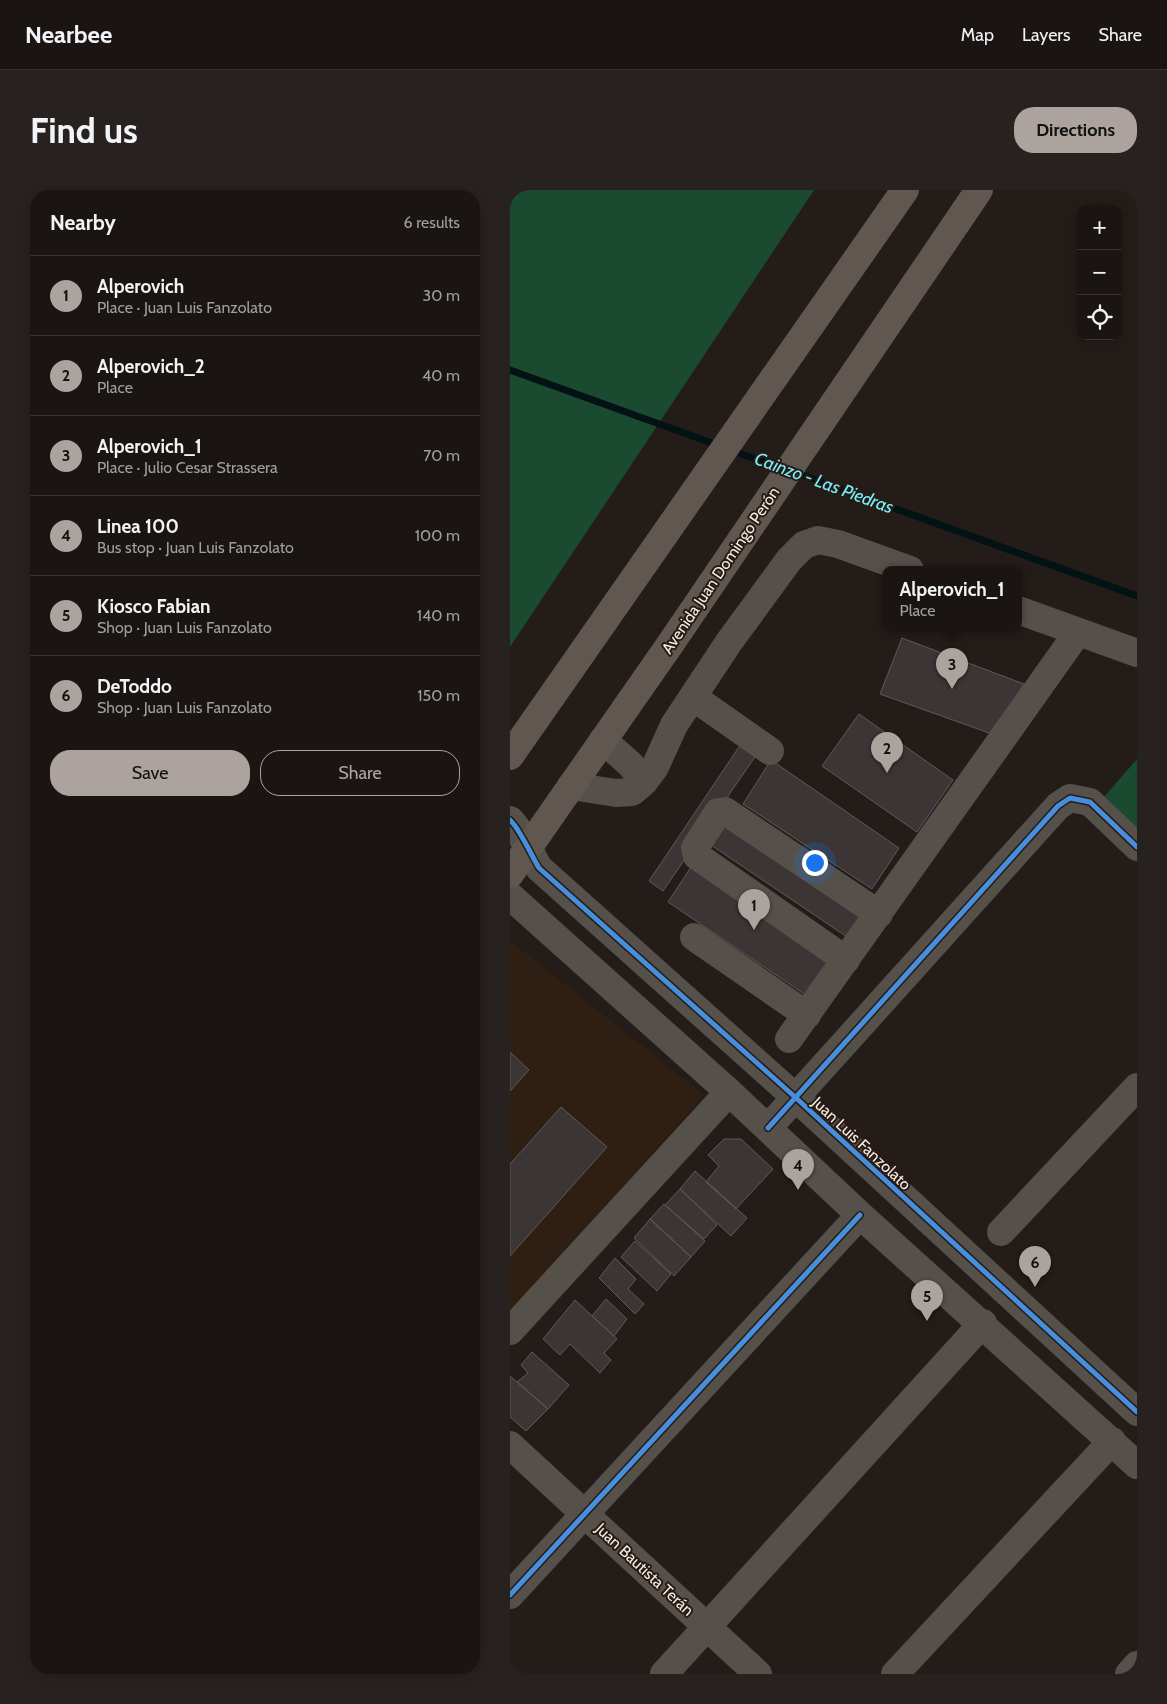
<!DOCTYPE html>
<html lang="en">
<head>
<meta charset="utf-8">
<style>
  :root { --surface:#1a1512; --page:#272220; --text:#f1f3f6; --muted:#9f9f9f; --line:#383432; --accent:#aca39e }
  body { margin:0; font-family:Cabin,sans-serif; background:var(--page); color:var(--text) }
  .controls { position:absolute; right:15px; top:15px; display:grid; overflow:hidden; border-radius:10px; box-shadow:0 2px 12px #0003 }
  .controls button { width:45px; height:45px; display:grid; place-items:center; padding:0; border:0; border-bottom:1px solid var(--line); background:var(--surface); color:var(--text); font:25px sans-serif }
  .you { position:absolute; left:304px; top:672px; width:18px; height:18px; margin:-12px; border:4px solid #fff; border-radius:50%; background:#1a73e8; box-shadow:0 0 0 8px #1a73e833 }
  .badge { display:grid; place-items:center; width:32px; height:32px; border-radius:50%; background:var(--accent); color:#111; font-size:16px; font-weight:700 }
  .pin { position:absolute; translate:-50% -41px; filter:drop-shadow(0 1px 2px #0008) }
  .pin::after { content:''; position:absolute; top:26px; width:18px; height:15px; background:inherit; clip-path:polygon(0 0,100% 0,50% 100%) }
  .popup { position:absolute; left:372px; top:376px; width:140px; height:65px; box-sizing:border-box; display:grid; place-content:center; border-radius:10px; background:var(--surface); filter:drop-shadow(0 1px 4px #0005); font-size:16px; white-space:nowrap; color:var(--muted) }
  .popup b { font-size:19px; color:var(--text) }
  .popup::after { content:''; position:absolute; left:50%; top:100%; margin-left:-10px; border:10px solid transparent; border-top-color:var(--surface) }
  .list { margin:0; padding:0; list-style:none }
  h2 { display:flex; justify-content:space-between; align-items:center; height:65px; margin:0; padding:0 20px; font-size:21px }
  h2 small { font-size:16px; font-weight:400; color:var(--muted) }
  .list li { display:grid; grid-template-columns:32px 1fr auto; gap:15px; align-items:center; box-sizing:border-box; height:80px; padding:0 20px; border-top:1px solid var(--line) }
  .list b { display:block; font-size:19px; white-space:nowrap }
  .list p { margin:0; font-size:16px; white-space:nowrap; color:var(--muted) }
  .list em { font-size:16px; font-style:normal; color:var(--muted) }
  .actions { display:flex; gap:10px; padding:15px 20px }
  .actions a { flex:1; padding:11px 0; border:1px solid var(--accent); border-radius:20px; text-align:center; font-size:18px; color:var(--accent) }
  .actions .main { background:var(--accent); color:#111 }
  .icon { flex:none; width:28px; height:28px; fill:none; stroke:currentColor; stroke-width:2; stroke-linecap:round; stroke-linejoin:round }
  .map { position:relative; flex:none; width:627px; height:1484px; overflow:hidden; border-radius:20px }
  header { display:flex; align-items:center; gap:30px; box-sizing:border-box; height:70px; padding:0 25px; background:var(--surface); border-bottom:1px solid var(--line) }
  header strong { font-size:24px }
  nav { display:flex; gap:28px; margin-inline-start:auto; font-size:18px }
  .intro { display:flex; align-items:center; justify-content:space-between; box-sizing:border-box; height:120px; padding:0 30px }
  h1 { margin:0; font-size:35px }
  .button { padding:12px 22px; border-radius:20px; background:var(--accent); color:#111; font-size:18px; font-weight:700 }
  main { display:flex; gap:30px; padding:0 30px }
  aside { flex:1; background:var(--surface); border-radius:20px; box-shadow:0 2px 12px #0003 }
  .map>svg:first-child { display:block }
</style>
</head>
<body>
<header>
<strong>Nearbee</strong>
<nav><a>Map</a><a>Layers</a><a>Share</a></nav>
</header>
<div class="intro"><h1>Find us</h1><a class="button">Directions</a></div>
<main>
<aside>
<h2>Nearby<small>6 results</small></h2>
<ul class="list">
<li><span class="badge">1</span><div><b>Alperovich</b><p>Place · Juan Luis Fanzolato</p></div><em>30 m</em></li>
<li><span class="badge">2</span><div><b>Alperovich_2</b><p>Place</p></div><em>40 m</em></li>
<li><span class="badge">3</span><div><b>Alperovich_1</b><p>Place · Julio Cesar Strassera</p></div><em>70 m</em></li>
<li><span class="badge">4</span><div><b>Linea 100</b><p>Bus stop · Juan Luis Fanzolato</p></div><em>100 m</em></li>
<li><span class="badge">5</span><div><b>Kiosco Fabian</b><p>Shop · Juan Luis Fanzolato</p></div><em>140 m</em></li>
<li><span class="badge">6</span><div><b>DeToddo</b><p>Shop · Juan Luis Fanzolato</p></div><em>150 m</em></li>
</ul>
<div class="actions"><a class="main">Save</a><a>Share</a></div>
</aside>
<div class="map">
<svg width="627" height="1484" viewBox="0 0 627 1484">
  <rect width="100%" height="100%" fill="#231c18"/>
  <path fill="#2f1f13" d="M0 750 194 905 0 1123Z"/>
  <path fill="#1a4a2f" d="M0 0H304L0 457Z
    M627 569V639L593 608Z"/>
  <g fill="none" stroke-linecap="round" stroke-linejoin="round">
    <path stroke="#031315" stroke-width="7" d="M0 180 210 256
      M220 260 274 279
      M284 282 627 406"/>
  </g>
  <path fill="#3b3535" stroke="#5f5959" d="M392 448 514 494 482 544 370 504Z
    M349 524 443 590 407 642 312 576Z
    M235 548 251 558 153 701 139 691Z
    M261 570 389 658 362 699 233 614Z
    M218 625 361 722 343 751 198 653Z
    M187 668 328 768 303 810 158 712Z
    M0 862 19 880 0 901Z
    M51 917 97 957 0 1066V974Z
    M214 949H231L263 979 226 1019 196 992 209 976 198 965Z
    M185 981 237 1028 221 1046 170 999Z
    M170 999 207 1035 194 1049 155 1015Z
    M154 1014 195 1051 181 1067 140 1029Z
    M140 1029 181 1067 164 1086 124 1048Z
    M125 1051 161 1084 147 1101 111 1067Z
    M105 1068 126 1089 118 1099 134 1114 125 1124 89 1088Z
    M96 1109 117 1129 104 1146 82 1126Z
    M65 1110 107 1149 94 1163 101 1170 90 1183 60 1154 50 1165 33 1149Z
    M22 1162 59 1195 38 1219 7 1192 18 1183 11 1175Z
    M0 1186 38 1219 16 1241 0 1227Z"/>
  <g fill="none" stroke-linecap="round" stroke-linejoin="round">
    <path stroke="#555049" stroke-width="28" d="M508 420 627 463
      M183 507 260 561
      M93 550 121 575 134 592
      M61 596 106 603 122 602 134 592 145 577 164 535 219 452 279 370 294 355 308 350 328 354 400 380
      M0 630C10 639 21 665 29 678L285 907 627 1222
      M0 706 219 902 350 1025 627 1275
      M184 747 297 825
      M336 770 187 666 185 658 208 622 215 621 369 724
      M279 849 568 442
      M258 938 548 616 560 608 580 612 627 657
      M491 1042 627 897
      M0 1141 219 902
      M0 1255 248 1484
      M0 1405 350 1025
      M154 1484 473 1133
      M385 1484 602 1251
      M619 1484 627 1475"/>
    <path stroke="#605850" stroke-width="28" d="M0 566 395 0
      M0 684 161 453 469 0"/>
    <g stroke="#281b13" stroke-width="8">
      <path id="cycleway" d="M0 630C10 639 21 665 29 678L285 907 627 1222
        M258 938 548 616 560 608 580 612 627 657
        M0 1405 350 1025"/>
    </g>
    <use href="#cycleway" stroke="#468fdf" stroke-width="5"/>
  </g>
  <g text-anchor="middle" stroke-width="4" stroke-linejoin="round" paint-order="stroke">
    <g font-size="16" fill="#f5ece6" stroke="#281b13">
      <text transform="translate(210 380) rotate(-56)" y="6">Avenida Juan Domingo Perón</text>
      <text transform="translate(352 953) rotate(43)" y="6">Juan Luis Fanzolato</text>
      <text transform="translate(135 1379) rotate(43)" y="6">Juan Bautista Terán</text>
    </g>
    <g font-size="18" font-style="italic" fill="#74f1fe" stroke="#281b13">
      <text transform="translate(314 293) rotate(20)" y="6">Cainzo - Las Piedras</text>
    </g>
  </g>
</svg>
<div class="controls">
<button>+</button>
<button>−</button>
<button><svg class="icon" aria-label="locate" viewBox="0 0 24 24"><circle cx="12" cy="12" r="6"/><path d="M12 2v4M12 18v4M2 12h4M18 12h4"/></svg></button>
</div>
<div class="you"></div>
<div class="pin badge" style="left:244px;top:740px">1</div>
<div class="pin badge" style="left:377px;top:583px">2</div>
<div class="pin badge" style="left:442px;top:499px">3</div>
<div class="popup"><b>Alperovich_1</b>Place</div>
<div class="pin badge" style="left:288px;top:1000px">4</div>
<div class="pin badge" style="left:417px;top:1131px">5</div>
<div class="pin badge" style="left:525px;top:1097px">6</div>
</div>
</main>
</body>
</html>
